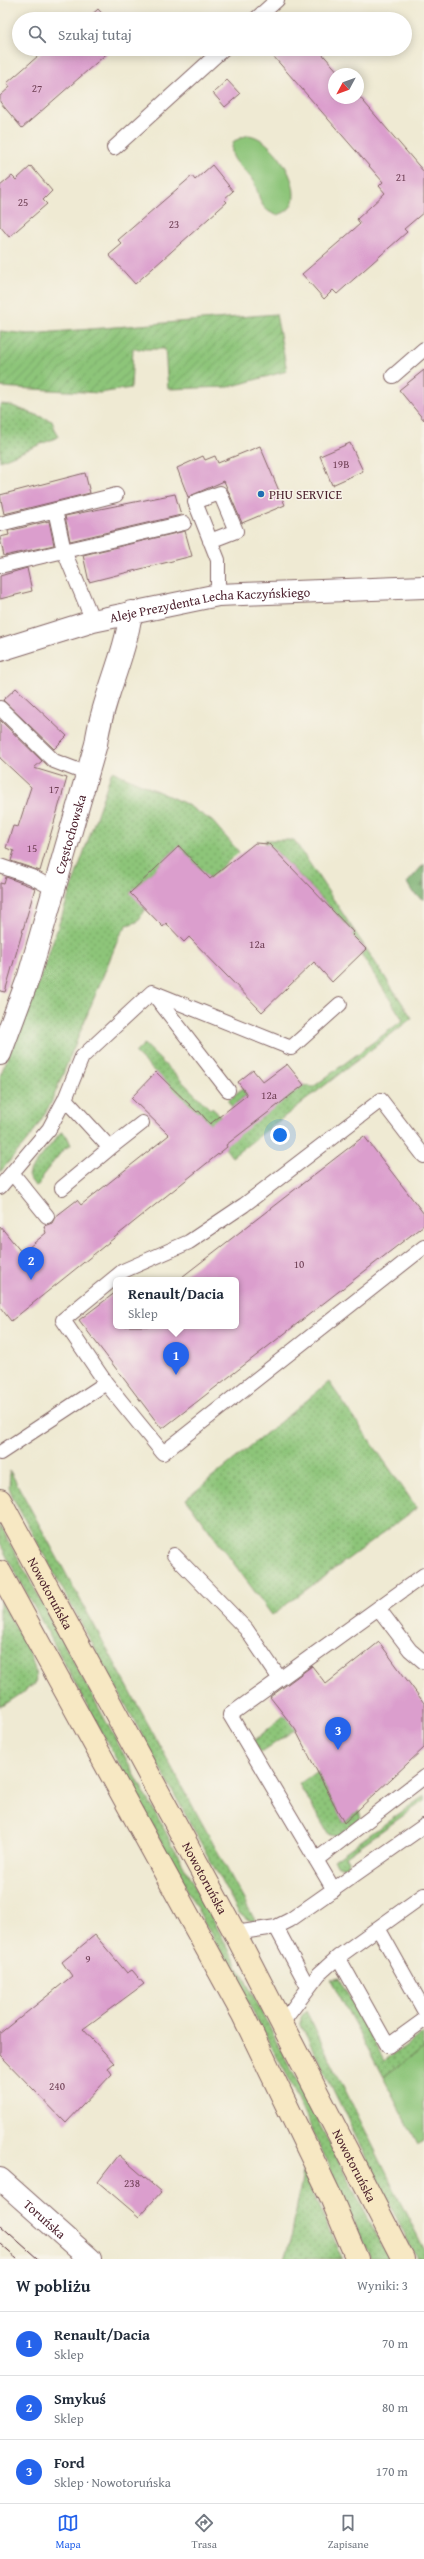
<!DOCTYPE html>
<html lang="pl">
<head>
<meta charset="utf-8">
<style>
  :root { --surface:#fff; --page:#f6f6f7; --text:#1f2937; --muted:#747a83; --line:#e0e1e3; --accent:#2563eb }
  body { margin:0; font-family:"Gentium Book Plus",serif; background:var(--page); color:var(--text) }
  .compass { position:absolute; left:328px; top:68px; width:36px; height:36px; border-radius:50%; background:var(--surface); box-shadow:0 2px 10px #0003; rotate:229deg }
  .you { position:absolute; left:280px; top:1135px; width:14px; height:14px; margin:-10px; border:3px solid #fff; border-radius:50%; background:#1a73e8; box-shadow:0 0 0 6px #1a73e833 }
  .badge { display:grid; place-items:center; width:26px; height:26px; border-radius:50%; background:var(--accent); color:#fff; font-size:13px; font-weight:700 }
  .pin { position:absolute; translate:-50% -33px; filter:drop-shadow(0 1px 2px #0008) }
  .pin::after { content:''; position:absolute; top:21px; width:14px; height:12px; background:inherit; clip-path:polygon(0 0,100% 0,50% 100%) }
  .popup { position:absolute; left:113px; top:1277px; width:126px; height:52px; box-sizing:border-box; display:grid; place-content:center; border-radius:6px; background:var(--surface); filter:drop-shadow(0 1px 3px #0005); font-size:13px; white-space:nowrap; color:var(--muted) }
  .popup b { font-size:15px; color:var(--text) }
  .popup::after { content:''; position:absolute; left:50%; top:100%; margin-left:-8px; border:8px solid transparent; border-top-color:var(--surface) }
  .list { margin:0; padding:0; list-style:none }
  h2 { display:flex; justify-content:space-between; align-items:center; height:52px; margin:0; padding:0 16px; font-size:17px }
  h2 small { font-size:13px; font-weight:400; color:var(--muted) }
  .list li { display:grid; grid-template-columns:26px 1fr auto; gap:12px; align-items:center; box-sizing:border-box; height:64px; padding:0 16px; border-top:1px solid var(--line) }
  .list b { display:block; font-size:15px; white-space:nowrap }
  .list p { margin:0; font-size:13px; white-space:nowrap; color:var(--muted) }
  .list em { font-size:13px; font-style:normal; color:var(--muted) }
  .icon { flex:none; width:22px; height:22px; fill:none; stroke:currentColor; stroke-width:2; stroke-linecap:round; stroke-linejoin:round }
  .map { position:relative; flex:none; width:424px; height:2259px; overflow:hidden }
  .search { position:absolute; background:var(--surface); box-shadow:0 2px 10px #0003; left:12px; right:12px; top:12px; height:44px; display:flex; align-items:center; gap:10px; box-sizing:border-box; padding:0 14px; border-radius:22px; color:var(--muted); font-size:15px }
  .sheet { height:244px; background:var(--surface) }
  nav { display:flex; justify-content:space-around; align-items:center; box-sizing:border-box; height:56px; border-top:1px solid var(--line); background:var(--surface); font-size:11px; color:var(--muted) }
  nav a { display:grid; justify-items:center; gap:2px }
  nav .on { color:var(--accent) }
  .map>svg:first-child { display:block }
</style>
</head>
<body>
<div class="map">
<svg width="424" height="2259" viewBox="0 0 424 2259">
  <defs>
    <pattern id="grass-dots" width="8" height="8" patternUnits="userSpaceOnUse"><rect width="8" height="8" fill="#8dc579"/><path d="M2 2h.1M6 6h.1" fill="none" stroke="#759f63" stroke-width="1.8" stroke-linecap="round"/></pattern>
    <pattern id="forest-firs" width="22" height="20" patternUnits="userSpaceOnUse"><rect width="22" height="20" fill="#72aa69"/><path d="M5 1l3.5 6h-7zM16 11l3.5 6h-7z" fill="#608a57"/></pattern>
    <pattern id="garden-furrows" width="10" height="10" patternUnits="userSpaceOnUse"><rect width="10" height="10" fill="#8dc579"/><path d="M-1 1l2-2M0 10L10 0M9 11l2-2" fill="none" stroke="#759f63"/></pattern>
  </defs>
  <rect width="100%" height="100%" fill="#f7f3e8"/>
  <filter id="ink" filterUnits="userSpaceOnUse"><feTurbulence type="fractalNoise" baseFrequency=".025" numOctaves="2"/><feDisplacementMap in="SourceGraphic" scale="8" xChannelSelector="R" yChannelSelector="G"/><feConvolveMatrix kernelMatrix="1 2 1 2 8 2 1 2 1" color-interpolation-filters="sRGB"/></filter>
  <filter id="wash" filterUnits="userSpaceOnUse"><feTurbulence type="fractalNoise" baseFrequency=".012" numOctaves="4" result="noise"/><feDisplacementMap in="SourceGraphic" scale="16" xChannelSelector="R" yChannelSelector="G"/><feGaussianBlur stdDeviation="0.9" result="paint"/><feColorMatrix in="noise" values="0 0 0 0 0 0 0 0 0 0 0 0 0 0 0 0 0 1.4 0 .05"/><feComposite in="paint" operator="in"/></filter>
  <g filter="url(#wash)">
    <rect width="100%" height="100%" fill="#efead3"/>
    <path fill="url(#grass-dots)" stroke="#6c7252" d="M0 404 10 405 52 421 58 437 0 461Z
      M112 771 184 803 212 821 239 852 209 878 179 846 130 893 146 909 137 922 127 925 119 937 51 1103 32 1135 0 1172V1076L37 987Z
      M265 840H294L412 1018 232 1157 225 1148 227 1147 199 1111 197 1112 135 1053 144 1044 210 1109 212 1108 226 1121 244 1123 228 1101 242 1088 247 1095 236 1103 303 1085 313 1087 403 1020 361 954 366 949 352 935 354 932 277 852 266 844Z
      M61 1132 67 1136 71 1145 63 1150 42 1176 40 1184 35 1186 28 1176 29 1172Z
      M329 1382 417 1508 272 1615 186 1499Z
      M10 1471 256 1922 246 1919 239 1913 13 1498 9 1487Z
      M0 1525 240 1970 389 2259H371L289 2079 0 1544Z
      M0 1600C10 1619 41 1663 35 1684L0 1707Z
      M288 1712 299 1727 260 1753 252 1743 254 1741Z
      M317 1771 344 1823 359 1810 361 1819 337 1836 329 1835 299 1784Z
      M424 1796V1801L346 1856 349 1861 346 1867 338 1866 334 1860Z
      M339 1978 384 2061 424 2033V2048L383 2077 331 1980Z
      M306 2011 424 2249V2259H417L301 2025V2017Z
      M303 2172 342 2259H284L292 2234Z"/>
    <path fill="url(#forest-firs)" stroke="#5e644a" d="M424 864V900L413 893 407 883Z"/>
    <path fill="#8dc579" stroke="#6c7252" d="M248 135C277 137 318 208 276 215 257 208 261 195 253 181 245 167 225 160 234 141Z
      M424 2048V2140L418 2144 383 2077Z"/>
    <path fill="url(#garden-furrows)" stroke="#6c7252" d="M276 314 287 371 229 387 168 389 165 349H133L131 388 100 393 0 387V331L28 334Z"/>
    <g id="blocks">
      <path fill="#db9ecd" d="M98 9 107 19H87Z
        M46 49H112L22 128 0 102V96L10 87 7 83Z
        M267 49H318L340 74H334V98H358V95L424 172V212L404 229 407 232 337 294 333 290 324 299 302 274 360 224 357 219 385 193 379 186 383 182Z
        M227 80 240 94 225 107 213 93Z
        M212 165 233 191 224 199 227 202 135 284 109 255 122 244 118 240 192 176 195 180Z
        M31 166 52 191 43 200 47 204 9 237 0 226V186L12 176 16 180Z
        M424 370V420L399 390Z
        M350 443 363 471 332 485 320 456Z
        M260 446 285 505 242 523 224 481 188 497 177 468 203 456 205 460 215 456 218 463Z
        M85 473 90 493 4 514 0 495Z
        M175 494 181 515 70 541 65 516Z
        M49 521 54 545 4 556 0 537 9 535 8 531Z
        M185 531 192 556 89 582 83 555Z
        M27 568 32 591 0 599V576Z
        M16 688 67 736 54 749 3 700Z
        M0 720 42 761 34 768 67 778 40 871 11 861 14 851 6 848 13 826 18 827 31 787 0 758Z
        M255 843 269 844 354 933 352 935 366 949 332 982 314 962 262 1012 189 937 184 942 166 923 163 927 130 893 179 846 210 879Z
        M6 877 35 888 5 992 0 991V883L4 884Z
        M287 1064 304 1085 226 1145 227 1147 11 1321 0 1307V1226L22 1253 46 1233 44 1226 52 1223 55 1217 77 1200 81 1205 169 1135 131 1098 156 1072 197 1112 199 1111 210 1124 247 1095 238 1082 253 1070 263 1082Z
        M364 1136 424 1214V1225L162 1429 79 1320 116 1292V1326H236V1280H178Z
        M379 1642 424 1703V1748L344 1823 295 1729 270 1697 312 1666 326 1684Z
        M95 1935 127 1973 132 1970 144 1984 83 2029 114 2063 108 2068 112 2074 66 2123 0 2055V2034L72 1976 62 1962Z
        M119 2155 161 2192 139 2217 98 2182Z"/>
    </g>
  </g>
  <g filter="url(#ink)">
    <use href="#blocks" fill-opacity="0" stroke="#846666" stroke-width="1"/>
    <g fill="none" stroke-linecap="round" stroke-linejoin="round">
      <g stroke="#846666" stroke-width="16">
        <path id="service" d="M256 19 277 0
          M114 148 223 49
          M393 376 424 349
          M55 510 64 551 184 523
          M0 524 116 495
          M210 541 236 531 220 493 195 502 218 560V595
          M0 566 64 551 93 621
          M0 708 54 761 88 774
          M0 866 32 877 54 889
          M152 992 228 1090
          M110 1148 142 1123
          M13 1174 47 1216
          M0 1187 49 1129 65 1099 82 1057 152 992 291 1048 340 1004
          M62 1188 110 1148 65 1099
          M106 1383 163 1453 424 1247
          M0 1453 106 1383 63 1320 123 1271 189 1242 244 1205 381 1100 424 1156
          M174 1555 246 1629 280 1679
          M378 1608 410 1650 424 1662
          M316 1860 424 1777
          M334 1890 230 1715 424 1575
          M276 1927 308 1987
          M378 1928 424 1895
          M235 1933 276 1927 290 1920 424 1826
          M338 1957 388 2046 424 2020
          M282 2023 319 1974 338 1957 378 1928 424 2010"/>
      </g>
      <g stroke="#846666" stroke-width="24">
        <g id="minor">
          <path id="s1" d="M0 1054 29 976 96 744C102 699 125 658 131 612"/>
        </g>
      </g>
      <g stroke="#846666" stroke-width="24">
        <g id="tertiary">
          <path id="s2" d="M0 650 93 621 218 595 424 587"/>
          <path id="s3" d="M0 2179 90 2259"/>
        </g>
      </g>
      <g stroke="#846666" stroke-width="24">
        <g id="secondary">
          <path id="s4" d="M0 1500 235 1933 403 2259"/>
          <path d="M0 1572 243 2015 330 2195 357 2259"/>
        </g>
      </g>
      <use href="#service" stroke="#fff" stroke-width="14"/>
      <use href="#minor" stroke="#fff" stroke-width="22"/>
      <use href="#tertiary" stroke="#fff" stroke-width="22"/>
      <use href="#secondary" stroke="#f7e8c3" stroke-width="22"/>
      <path stroke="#4a1f2b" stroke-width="1" d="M0 2225 38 2259
        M0 2244 17 2259"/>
    </g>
  </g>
  <circle fill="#1f6fb2" stroke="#f7f3e8" stroke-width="1.5" cx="261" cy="494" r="4"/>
  <g text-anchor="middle" stroke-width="3" stroke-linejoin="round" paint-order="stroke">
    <g font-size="11" fill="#6e3f54">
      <text x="37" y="92">27</text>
      <text x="401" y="181">21</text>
      <text x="23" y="206">25</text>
      <text x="174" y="228">23</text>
      <text x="341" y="468">19B</text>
      <text x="54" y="793">17</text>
      <text x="32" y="852">15</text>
      <text x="257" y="948">12a</text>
      <text x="269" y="1099">12a</text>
      <text x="299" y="1268">10</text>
      <text x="88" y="1963">9</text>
      <text x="57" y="2090">240</text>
      <text x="132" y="2187">238</text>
    </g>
    <g font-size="13" fill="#4a1f2b" stroke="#f7f3e8" text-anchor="start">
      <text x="269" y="499">PHU SERVICE</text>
    </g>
    <g font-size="13" fill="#4a1f2b" stroke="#f7f3e8">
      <text dy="5" stroke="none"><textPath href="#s2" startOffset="216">Aleje Prezydenta Lecha Kaczyńskiego</textPath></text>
      <text dy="5" stroke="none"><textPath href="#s1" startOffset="231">Częstochowska</textPath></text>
      <text dy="5" stroke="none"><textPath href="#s4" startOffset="106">Nowotoruńska</textPath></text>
      <text dy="5" stroke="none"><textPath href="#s4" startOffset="430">Nowotoruńska</textPath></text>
      <text dy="5" stroke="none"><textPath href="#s4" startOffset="754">Nowotoruńska</textPath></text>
      <text dy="5" stroke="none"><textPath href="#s3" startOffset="60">Toruńska</textPath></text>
    </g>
  </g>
</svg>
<svg class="compass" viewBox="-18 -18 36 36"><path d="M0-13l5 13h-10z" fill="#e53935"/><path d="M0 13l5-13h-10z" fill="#747a83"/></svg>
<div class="you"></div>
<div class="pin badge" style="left:176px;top:1375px">1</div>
<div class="popup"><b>Renault/Dacia</b>Sklep</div>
<div class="pin badge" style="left:31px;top:1280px">2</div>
<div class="pin badge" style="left:338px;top:1750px">3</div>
<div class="search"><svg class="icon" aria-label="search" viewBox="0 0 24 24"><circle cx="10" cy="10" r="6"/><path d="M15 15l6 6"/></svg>Szukaj tutaj</div>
</div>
<section class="sheet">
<h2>W pobliżu<small>Wyniki: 3</small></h2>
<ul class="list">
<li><span class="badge">1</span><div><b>Renault/Dacia</b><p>Sklep</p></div><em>70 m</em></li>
<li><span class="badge">2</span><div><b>Smykuś</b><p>Sklep</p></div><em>80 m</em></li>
<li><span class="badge">3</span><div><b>Ford</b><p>Sklep · Nowotoruńska</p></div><em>170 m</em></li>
</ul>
</section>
<nav>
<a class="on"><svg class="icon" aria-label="map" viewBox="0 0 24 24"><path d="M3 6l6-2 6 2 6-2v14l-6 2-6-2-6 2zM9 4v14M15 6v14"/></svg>Mapa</a>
<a><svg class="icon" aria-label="directions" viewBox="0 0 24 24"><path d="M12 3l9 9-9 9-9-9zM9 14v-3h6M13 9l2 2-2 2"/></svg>Trasa</a>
<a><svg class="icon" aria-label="saved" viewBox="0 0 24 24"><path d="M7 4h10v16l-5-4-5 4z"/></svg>Zapisane</a>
</nav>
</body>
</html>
